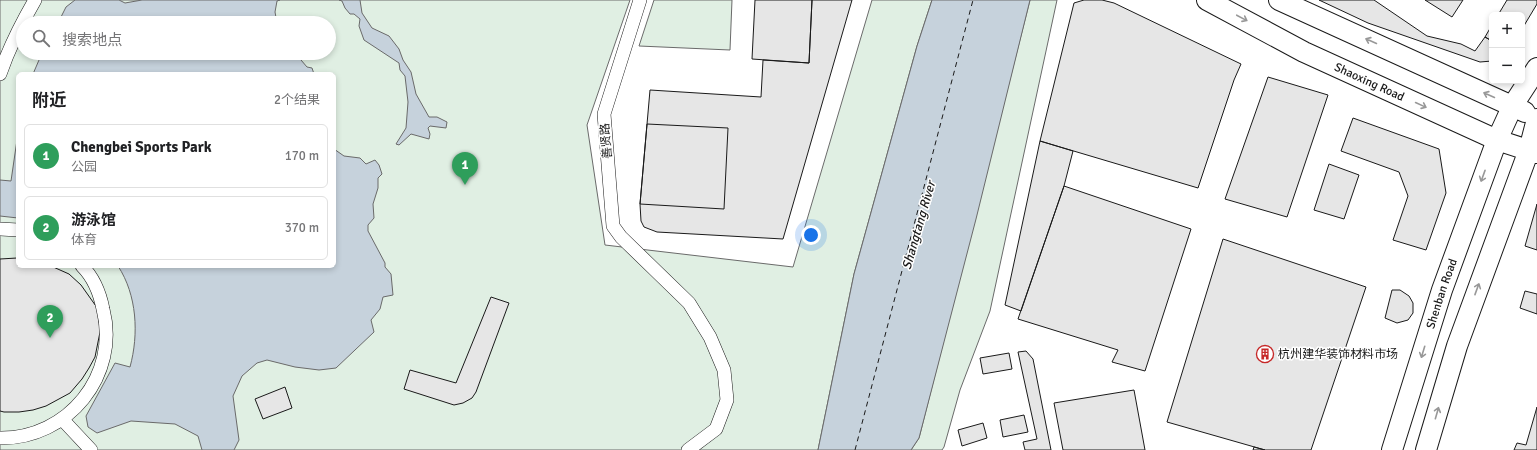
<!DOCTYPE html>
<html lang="zh">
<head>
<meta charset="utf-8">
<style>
  :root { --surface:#fff; --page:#f2f2f2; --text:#202124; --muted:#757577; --line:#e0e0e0; --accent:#db2777 }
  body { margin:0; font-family:Signika,"Noto Sans SC",sans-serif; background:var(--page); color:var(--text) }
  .controls { position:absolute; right:12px; top:12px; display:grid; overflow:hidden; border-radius:6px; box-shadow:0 2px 6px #0003 }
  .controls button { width:36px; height:36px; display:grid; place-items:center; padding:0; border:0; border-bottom:1px solid var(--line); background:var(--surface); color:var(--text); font:20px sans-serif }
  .you { position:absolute; left:811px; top:235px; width:14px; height:14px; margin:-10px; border:3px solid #fff; border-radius:50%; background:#1a73e8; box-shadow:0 0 0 6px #1a73e833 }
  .badge { display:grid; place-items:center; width:26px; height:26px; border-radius:50%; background:var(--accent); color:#fff; font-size:13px; font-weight:700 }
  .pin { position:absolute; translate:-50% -33px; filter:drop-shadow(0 1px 2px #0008) }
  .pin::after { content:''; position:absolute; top:21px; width:14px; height:12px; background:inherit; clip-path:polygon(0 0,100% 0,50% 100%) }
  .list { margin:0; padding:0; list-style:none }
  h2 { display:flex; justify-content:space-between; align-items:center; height:52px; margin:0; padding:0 16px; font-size:17px }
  h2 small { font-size:13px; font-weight:400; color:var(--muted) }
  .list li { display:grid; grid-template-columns:26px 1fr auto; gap:12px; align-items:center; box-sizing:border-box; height:64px; margin:0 8px 8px; padding:0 8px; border:1px solid var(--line); border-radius:6px }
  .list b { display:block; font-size:15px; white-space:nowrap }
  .list p { margin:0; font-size:13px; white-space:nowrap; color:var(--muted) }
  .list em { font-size:13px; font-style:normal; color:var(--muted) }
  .icon { flex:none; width:22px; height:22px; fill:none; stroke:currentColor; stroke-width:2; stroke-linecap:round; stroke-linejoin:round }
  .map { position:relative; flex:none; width:1537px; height:450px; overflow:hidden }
  .search { position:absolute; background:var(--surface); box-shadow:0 2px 6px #0003; left:16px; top:16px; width:320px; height:44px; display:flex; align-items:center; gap:10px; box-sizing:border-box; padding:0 14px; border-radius:22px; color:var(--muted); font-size:15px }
  .panel { position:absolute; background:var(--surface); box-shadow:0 2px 6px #0003; left:16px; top:72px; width:320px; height:196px; border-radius:6px }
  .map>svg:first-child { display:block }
</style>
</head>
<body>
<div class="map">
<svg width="1537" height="450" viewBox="0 0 1537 450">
  <rect width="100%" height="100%" fill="#fff"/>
  <path fill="#e0efe3" stroke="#6a6a6a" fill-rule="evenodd" d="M0 0H630L587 125 605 245 793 267 872 0H932L917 46 854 274 818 450H0ZM23 23H329V53H23ZM18 74H334V266H18Z
    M654 0H732L730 50 639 46Z
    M1030 0H1057L990 311 960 390 944 447 942 450H911L919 438Z"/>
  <path fill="#c6d2dc" stroke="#6a6a6a" d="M75 0H119L125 3 142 0H280L277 1 275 12 277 23H58L66 7Z
    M339 0H360L362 13 372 28 389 36 399 49 403 60 411 72 416 94 429 117H437L447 122 446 128 430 126 428 128 430 134 429 139 411 134 399 145 396 144 406 128 408 102 405 76 400 70 399 63 364 40 359 26 360 19 354 14H350L345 8 342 1Z
    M932 0H1030L976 219 919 438 911 450H818L854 274 917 46Z
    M42 53H295L307 67 312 68 314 74H33Z
    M18 133V218L0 216V180L11 181Z
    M334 149 344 156 360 158 366 164 375 160 379 165 382 174 378 178V188L373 204 374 218 368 225V231L385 263V267L391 274 393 295 383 297 380 309 371 320 374 332 336 368 319 370 295 367 267 360 257 363 242 376 233 396 239 440 234 450H202L198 436 175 424 131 421 97 433 88 427 86 416 115 363 130 367C139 334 137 295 118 266H334Z"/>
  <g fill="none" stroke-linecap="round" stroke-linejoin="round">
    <path stroke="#1a1a1a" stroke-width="1" stroke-dasharray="5 4" stroke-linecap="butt" d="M855 450 973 0"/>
  </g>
  <path fill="#e6e6e6" stroke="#1a1a1a" d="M755 0H812L809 63 752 59Z
    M812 0H852L783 239 657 232 644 227 641 221 640 204 650 90 761 97 763 60 809 63Z
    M1084 0H1102L1114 3 1241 64 1234 80 1198 188 1040 141 1074 3Z
    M1319 0H1374L1427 36 1461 44 1475 51 1485 37 1492 41V61L1480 62 1368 23Z
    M1425 0H1463L1452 17Z
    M1507 0H1537V4L1522 29V15H1498Z
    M1492 25V41L1485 37Z
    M1268 77 1328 95 1287 217 1225 199Z
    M1353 118 1439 149 1446 193 1426 250 1393 240 1408 196 1399 172 1341 151Z
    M647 124 728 128 724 209 640 204Z
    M1040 141 1073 151 1064 186 1021 311 1005 305Z
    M1329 164 1359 175 1344 219 1314 210Z
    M1064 186 1191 229 1145 371 1112 362 1118 350 1018 319Z
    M1537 204V250L1525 246Z
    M1223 239 1366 287 1311 450H1265L1167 422Z
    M17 258H18V266H51L69 274 81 285 98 309 100 332 95 357 89 368 82 379 70 393 46 406 33 410 19 412H4L0 411V259Z
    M1392 290H1400L1409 296 1413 303V313L1408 320 1397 323 1385 318Z
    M1525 291 1537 294V314L1520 308Z
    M491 297 509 303 476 392 472 398 463 403 454 405 404 389 410 370 456 383Z
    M1026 351 1033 359 1051 450H1025L1023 442 1037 439 1018 352Z
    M1009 353 1012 369 983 374 980 358Z
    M285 387 292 408 263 419 255 399Z
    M1134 390 1145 450H1063L1054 403Z
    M1537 407V450H1514L1517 443 1526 445Z
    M1024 415 1028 432 1003 437 1000 420Z
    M983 423 987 438 962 446 958 430Z
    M1254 447 1265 450H1253Z"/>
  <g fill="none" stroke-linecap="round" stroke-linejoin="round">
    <g stroke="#1a1a1a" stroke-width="14">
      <path id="minor" d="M640 0 604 114 613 226 621 237 689 303 710 337 724 370 727 400 716 429 688 450
        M0 74C9 48 21 24 35 0
        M0 229 18 230
        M62 419 91 450
        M0 438C68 439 120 375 103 309 100 294 93 277 82 266"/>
    </g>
    <g stroke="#1a1a1a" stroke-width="22">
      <g id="primary">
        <path id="s1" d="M1207 0 1304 52 1497 140 1537 153"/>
        <path d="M1279 0 1525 112"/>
        <path id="s2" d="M1392 450 1442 290 1497 140 1513 105 1537 68"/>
        <path d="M1426 450 1457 346 1529 150 1537 119"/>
      </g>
    </g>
    <use href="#minor" stroke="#fff" stroke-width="13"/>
    <use href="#primary" stroke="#fff" stroke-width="20"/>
  </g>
  <defs><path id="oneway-shaft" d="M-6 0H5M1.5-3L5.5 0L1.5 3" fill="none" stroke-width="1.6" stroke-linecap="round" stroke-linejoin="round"/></defs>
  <g stroke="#989898">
    <use href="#oneway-shaft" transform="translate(1242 18) rotate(28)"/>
    <use href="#oneway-shaft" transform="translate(1371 41) rotate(-156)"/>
    <use href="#oneway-shaft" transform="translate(1489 95) rotate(-156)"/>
    <use href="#oneway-shaft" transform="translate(1421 105) rotate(25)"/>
    <use href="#oneway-shaft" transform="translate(1483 176) rotate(110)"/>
    <use href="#oneway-shaft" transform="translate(1477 289) rotate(-70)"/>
    <use href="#oneway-shaft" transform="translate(1423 352) rotate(107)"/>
    <use href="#oneway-shaft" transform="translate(1437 413) rotate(-74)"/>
  </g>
  <defs>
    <g id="building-ring" transform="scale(0.9)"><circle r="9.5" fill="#fff" stroke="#c62828" stroke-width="1.5"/><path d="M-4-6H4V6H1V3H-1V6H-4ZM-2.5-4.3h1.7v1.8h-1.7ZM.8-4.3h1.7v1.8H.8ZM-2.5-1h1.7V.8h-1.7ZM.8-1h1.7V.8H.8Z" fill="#c62828"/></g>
  </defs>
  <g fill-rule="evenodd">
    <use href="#building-ring" x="1265" y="354"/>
  </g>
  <g text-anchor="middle" stroke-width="3" stroke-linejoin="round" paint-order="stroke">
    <g font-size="12" fill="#1a1a1a" stroke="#fff">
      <text dy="4" stroke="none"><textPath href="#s1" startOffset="182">Shaoxing Road</textPath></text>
      <text transform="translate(606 141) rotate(-95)" y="4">善贤路</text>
      <text dy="4" stroke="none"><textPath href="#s2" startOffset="164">Shenban Road</textPath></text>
    </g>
    <g font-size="12" fill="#1a1a1a" stroke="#fff" text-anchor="start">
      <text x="1278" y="358">杭州建华装饰材料市场</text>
    </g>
    <g font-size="13" font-style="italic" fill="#1a1a1a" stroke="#fff">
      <text transform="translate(918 225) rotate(-74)" y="5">Shangtang River</text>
    </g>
  </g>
</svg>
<div class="controls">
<button>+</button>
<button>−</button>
</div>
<div class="you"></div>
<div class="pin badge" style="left:465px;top:185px;background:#2e9e5b">1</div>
<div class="pin badge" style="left:50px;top:338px;background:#2e9e5b">2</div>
<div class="search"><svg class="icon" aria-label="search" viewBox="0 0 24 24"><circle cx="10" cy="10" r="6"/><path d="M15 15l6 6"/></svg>搜索地点</div>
<section class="panel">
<h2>附近<small>2个结果</small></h2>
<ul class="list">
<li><span class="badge" style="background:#2e9e5b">1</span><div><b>Chengbei Sports Park</b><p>公园</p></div><em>170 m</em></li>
<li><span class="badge" style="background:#2e9e5b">2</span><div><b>游泳馆</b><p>体育</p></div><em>370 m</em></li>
</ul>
</section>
</div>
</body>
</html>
